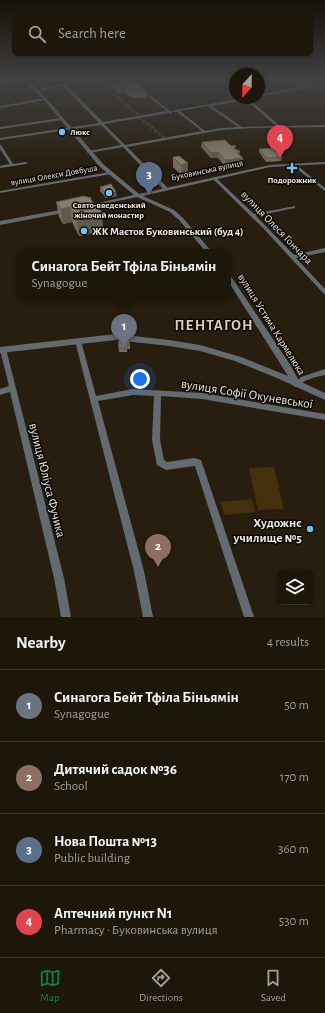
<!DOCTYPE html>
<html lang="en">
<head>
<meta charset="utf-8">
<style>
  :root { --surface:#1d160b; --page:#251f14; --text:#f1f3f6; --muted:#a09f9d; --line:#3b352c; --accent:#0b8043 }
  body { margin:0; font-family:"Alegreya Sans",sans-serif; background:var(--page); color:var(--text) }
  .controls { position:absolute; right:12px; bottom:12px; display:grid; overflow:hidden; border-radius:6px; box-shadow:0 1px 3px #0004 }
  .controls button { width:36px; height:36px; display:grid; place-items:center; padding:0; border:0; border-bottom:1px solid var(--line); background:var(--surface); color:var(--text); font:20px sans-serif }
  .compass { position:absolute; left:229px; top:68px; width:36px; height:36px; border-radius:50%; background:var(--surface); box-shadow:0 1px 3px #0004; rotate:202deg }
  .you { position:absolute; left:140px; top:379px; width:14px; height:14px; margin:-10px; border:3px solid #fff; border-radius:50%; background:#1a73e8; box-shadow:0 0 0 6px #1a73e833 }
  .badge { display:grid; place-items:center; width:26px; height:26px; border-radius:50%; background:var(--accent); color:#fff; font-size:13px; font-weight:700 }
  .pin { position:absolute; translate:-50% -33px; filter:drop-shadow(0 1px 2px #0008) }
  .pin::after { content:''; position:absolute; top:21px; width:14px; height:12px; background:inherit; clip-path:polygon(0 0,100% 0,50% 100%) }
  .popup { position:absolute; left:17px; top:249px; width:214px; height:52px; box-sizing:border-box; display:grid; place-content:center; border-radius:6px; background:var(--surface); filter:drop-shadow(0 1px 3px #0005); font-size:13px; white-space:nowrap; color:var(--muted) }
  .popup b { font-size:15px; color:var(--text) }
  .popup::after { content:''; position:absolute; left:50%; top:100%; margin-left:-8px; border:8px solid transparent; border-top-color:var(--surface) }
  .list { margin:0; padding:0; list-style:none }
  h2 { display:flex; justify-content:space-between; align-items:center; height:52px; margin:0; padding:0 16px; font-size:17px }
  h2 small { font-size:13px; font-weight:400; color:var(--muted) }
  .list li { display:grid; grid-template-columns:26px 1fr auto; gap:12px; align-items:center; box-sizing:border-box; height:72px; padding:0 16px; border-top:1px solid var(--line) }
  .list b { display:block; font-size:15px; white-space:nowrap }
  .list p { margin:0; font-size:13px; white-space:nowrap; color:var(--muted) }
  .list em { font-size:13px; font-style:normal; color:var(--muted) }
  .icon { flex:none; width:22px; height:22px; fill:none; stroke:currentColor; stroke-width:2; stroke-linecap:round; stroke-linejoin:round }
  .map { position:relative; flex:none; width:325px; height:617px; overflow:hidden }
  .search { position:absolute; background:var(--surface); box-shadow:0 1px 3px #0004; left:12px; right:12px; top:12px; height:44px; display:flex; align-items:center; gap:10px; box-sizing:border-box; padding:0 14px; border-radius:6px; color:var(--muted); font-size:15px }
  .sheet { height:340px; background:var(--surface) }
  nav { display:flex; justify-content:space-around; align-items:center; box-sizing:border-box; height:56px; border-top:1px solid var(--line); background:var(--surface); font-size:11px; color:var(--muted) }
  nav a { display:grid; justify-items:center; gap:2px }
  nav .on { color:var(--accent) }
  .map>svg:first-child { display:block }
</style>
</head>
<body>
<div class="map">
<svg width="325" height="617" viewBox="0 0 325 617">
  <rect width="100%" height="100%" fill="#271e0f"/>
  <path fill="#44300b" d="M274 467 284 509 258 510 249 468Z
    M252 499 255 512 225 515 220 502Z"/>
  <g fill="none" stroke-linecap="round" stroke-linejoin="round">
    <path stroke="#453c2e" stroke-width="3.5" stroke-dasharray="3.5 1.5" stroke-linecap="butt" d="M98 80 165 139"/>
    <path fill="#636b70" fill-rule="evenodd" d="M11 80H18L0 84V82Z
      M83 80H90L66 85 103 122 167 111 127 80H130L170 111 244 98H252L249 99 280 126 325 125V127L253 128 221 130 127 147 167 187V189H163L123 147 88 153 87 152 89 151 121 145 101 125 0 140V138L99 123 63 86 37 91 35 90ZM246 100 276 126 242 127 212 106ZM208 106 209 107 238 127 221 128 205 131 180 111ZM172 112H177L202 131 125 145 104 124 169 113 172 114Z
      M325 82V84L259 97V95Z
      M45 98 47 99 46 100 0 108V106Z
      M61 118 63 119 62 120 0 129V127Z
      M0 145H1L13 164 26 162 28 163 26 164 0 168V166L10 164 0 149Z
      M292 163H294L325 188V191L292 165Z
      M110 172 112 173 111 174 0 193V191Z
      M213 177H215L254 214 295 206V208L256 216 294 255 325 248V252L296 258 325 289V294L323 293 263 228 213 179Z
      M76 339H80L81 341 96 396 133 389 202 393 325 414V420L202 399 161 396 160 440 164 460 167 462 194 458 201 460 254 617H244L195 466 166 470 157 465 152 440 154 396 133 395 98 401 144 571 153 617H143L134 571 75 341Z
      M1 347H5L6 349 64 578 71 617H61L54 578 10 392 0 395V389L9 386 0 350Z
      M325 369V375C319 376 311 378 305 381 300 384 302 388 295 387L293 385 301 377Z"/>
    <path fill="#636b70" fill-rule="evenodd" d="M23 80H27L46 98 103 164 139 194 270 165 325 162V164L270 167 143 196 174 210 183 218 212 252H206L179 220 170 212 137 197 84 208V206L134 195 99 166 44 100Z
      M66 209 69 211 68 212 0 225V221Z
      M228 274 230 275 291 366 299 381 325 393V400L277 378 235 361 200 351 169 346 116 340 0 353V347L116 334 169 340 200 345 241 357 288 376 228 281Z"/>
  </g>
  <path fill="#756c5d" d="M111 80H133L146 90V98H132L124 92 119 93 111 87Z
    M202 142 231 146 236 149 240 151 239 155 243 158 242 164 225 166 218 158H211L201 147Z
    M259 149 282 157 281 161 266 162 259 152Z
    M179 156 188 174 181 175 173 167V157Z
    M100 187 117 196 106 198 100 191Z
    M92 201 102 215 103 231 79 236 72 222 63 224 59 217 56 202Z
    M118 337 130 339V349H127V352H119Z"/>
  <path fill="#5f584c" d="M124 83V92L119 93 118 84Z
    M218 152V158H211V153Z
    M243 158 242 164 225 166V160Z
    M188 163V174L181 175V165Z
    M116 192 117 196 106 198V194Z
    M70 207 72 222 63 224 61 209Z
    M102 215 103 231 79 236 77 220Z"/>
  <path fill="#887d6c" stroke="#5f584c" d="M113 80H133L146 90H132L124 83 118 84Z
    M225 140 231 146 236 145 234 149 240 151 237 153 243 158 225 160 218 152 211 153 202 142Z
    M274 148 282 157 266 158 259 149Z
    M179 156 188 163 181 165 173 157Z
    M111 184 116 192 106 194 100 187Z
    M84 196 91 198V200L101 211 102 215 77 220 70 207 61 209 56 202Z
    M118 337 130 339 129 345H127V348H119Z"/>
  <linearGradient id="sky" x2="0" y2="1"><stop stop-color="#151008"/><stop offset="0.48" stop-color="#414142"/><stop offset="1" stop-color="#414142" stop-opacity="0"/></linearGradient>
  <rect width="325" height="167" fill="url(#sky)"/>
  <g fill="#6cc3f2" stroke="#0c0904" stroke-width="1.5">
    <circle cx="62" cy="132" r="4"/>
    <path d="M290 162h4v4h4v4h-4v4h-4v-4h-4v-4h4z"/>
    <circle cx="109" cy="193" r="4"/>
    <circle cx="84" cy="231" r="4"/>
    <circle cx="310" cy="529" r="4"/>
  </g>
  <g text-anchor="middle" stroke-width="3" stroke-linejoin="round" paint-order="stroke">
    <g font-size="9" font-weight="bold" fill="#eee8de" stroke="#0c0904">
      <text x="70" y="135" text-anchor="start">Люкс</text>
      <text x="292" y="183">Подорожник</text>
      <text x="109" y="208">Свято-введенський<tspan x="109" dy="10">жіночий монастир</tspan></text>
    </g>
    <g font-size="9" fill="#eee8de" stroke="#0c0904">
      <text transform="translate(207 170) rotate(-12)" y="3">Буковинська вулиця</text>
      <text transform="translate(54 175) rotate(-10)" y="3">вулиця Олекси Довбуша</text>
    </g>
    <g font-size="11" fill="#eee8de" stroke="#0c0904">
      <text transform="translate(277 227) rotate(46)" y="4">вулиця Олеся Гончара</text>
      <text transform="translate(272 324) rotate(58)" y="4">вулиця Устима Кармелюка</text>
    </g>
    <g font-size="11" font-weight="bold" fill="#eee8de" stroke="#0c0904" text-anchor="start">
      <text x="92" y="235">ЖК Маєток Буковинський (буд 4)</text>
    </g>
    <g font-size="13" fill="#eee8de" stroke="#0c0904">
      <text transform="translate(247 393) rotate(9)" y="5">вулиця Софії Окуневської</text>
      <text transform="translate(48 480) rotate(76)" y="5">вулиця Юліуса Фучика</text>
    </g>
    <g font-size="13" font-weight="bold" fill="#eee8de" stroke="#0c0904" text-anchor="end">
      <text x="302" y="527">Художнє<tspan x="302" dy="15">училище №5</tspan></text>
    </g>
    <g font-size="15" font-weight="bold" letter-spacing="1" fill="#d9cebb" stroke="#0c0904">
      <text x="214" y="330">ПЕНТАГОН</text>
    </g>
  </g>
</svg>
<div class="controls">
<button><svg class="icon" aria-label="layers" viewBox="0 0 24 24"><path d="M12 4l9 5-9 5-9-5zM3 14l9 5 9-5"/></svg></button>
</div>
<svg class="compass" viewBox="-18 -18 36 36"><path d="M0-13l5 13h-10z" fill="#e53935"/><path d="M0 13l5-13h-10z" fill="#a09f9d"/></svg>
<div class="you"></div>
<div class="pin badge" style="left:124px;top:347px;background:#6b7280">1</div>
<div class="popup"><b>Синагога Бейт Тфіла Біньямін</b>Synagogue</div>
<div class="pin badge" style="left:158px;top:567px;background:#8d6e63">2</div>
<div class="pin badge" style="left:149px;top:195px;background:#5c6f8a">3</div>
<div class="pin badge" style="left:280px;top:158px;background:#e0444e">4</div>
<div class="search"><svg class="icon" aria-label="search" viewBox="0 0 24 24"><circle cx="10" cy="10" r="6"/><path d="M15 15l6 6"/></svg>Search here</div>
</div>
<section class="sheet">
<h2>Nearby<small>4 results</small></h2>
<ul class="list">
<li><span class="badge" style="background:#6b7280">1</span><div><b>Синагога Бейт Тфіла Біньямін</b><p>Synagogue</p></div><em>50 m</em></li>
<li><span class="badge" style="background:#8d6e63">2</span><div><b>Дитячий садок №36</b><p>School</p></div><em>170 m</em></li>
<li><span class="badge" style="background:#5c6f8a">3</span><div><b>Нова Пошта №13</b><p>Public building</p></div><em>360 m</em></li>
<li><span class="badge" style="background:#e0444e">4</span><div><b>Аптечний пункт N1</b><p>Pharmacy · Буковинська вулиця</p></div><em>530 m</em></li>
</ul>
</section>
<nav>
<a class="on"><svg class="icon" aria-label="map" viewBox="0 0 24 24"><path d="M3 6l6-2 6 2 6-2v14l-6 2-6-2-6 2zM9 4v14M15 6v14"/></svg>Map</a>
<a><svg class="icon" aria-label="directions" viewBox="0 0 24 24"><path d="M12 3l9 9-9 9-9-9zM9 14v-3h6M13 9l2 2-2 2"/></svg>Directions</a>
<a><svg class="icon" aria-label="saved" viewBox="0 0 24 24"><path d="M7 4h10v16l-5-4-5 4z"/></svg>Saved</a>
</nav>
</body>
</html>
